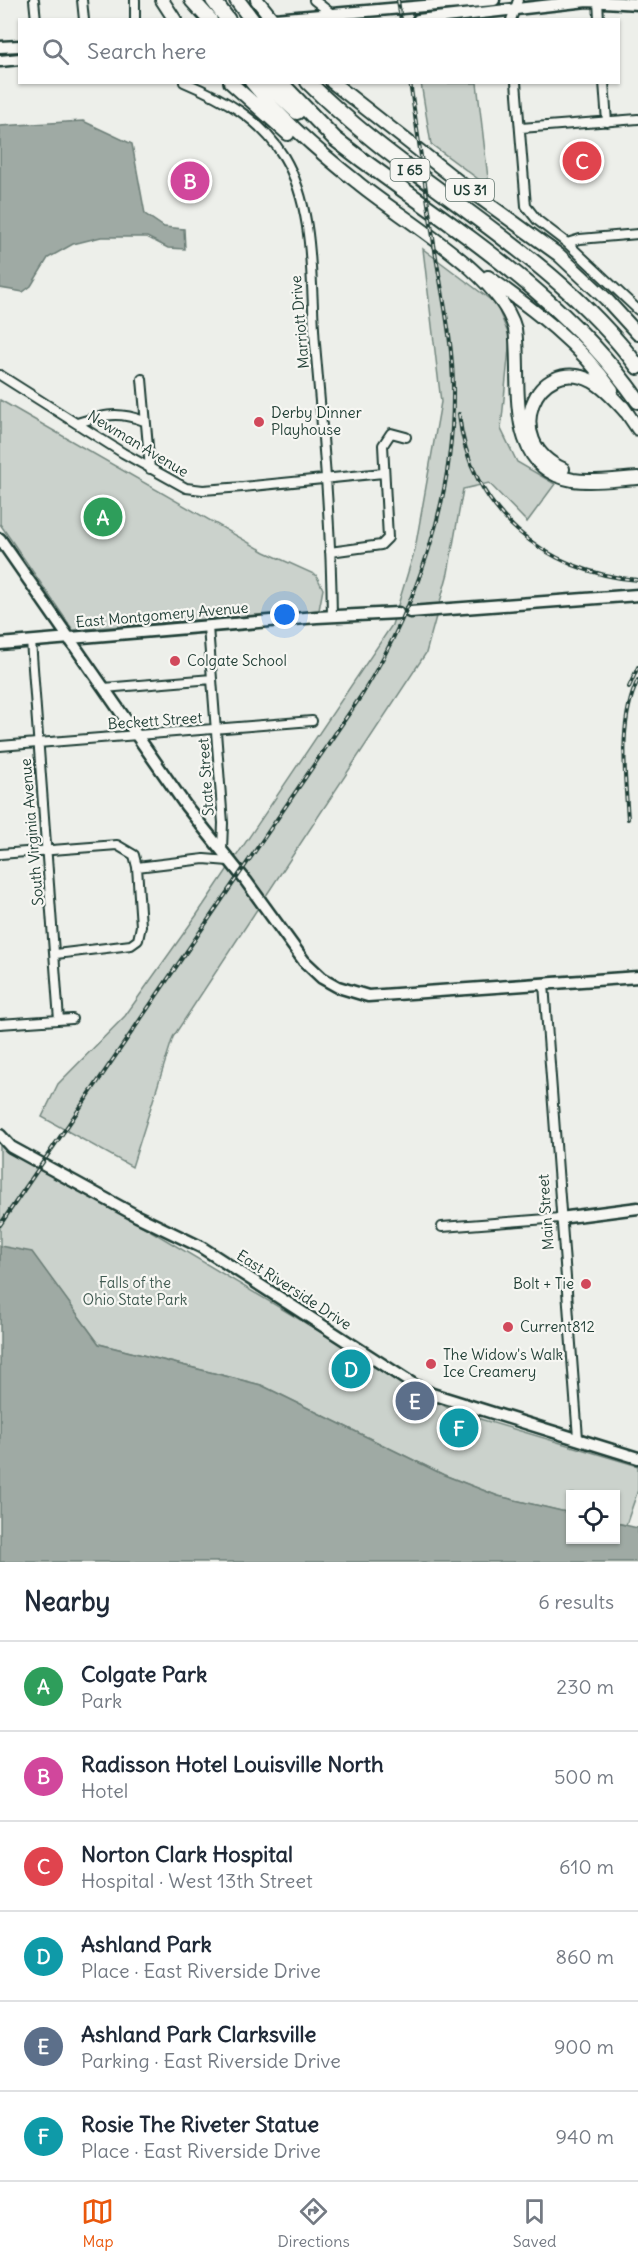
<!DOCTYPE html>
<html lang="en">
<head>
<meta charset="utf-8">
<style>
  :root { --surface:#fff; --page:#f2f2f3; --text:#1f2937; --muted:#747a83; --line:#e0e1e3; --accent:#ea580c }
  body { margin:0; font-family:Delius,sans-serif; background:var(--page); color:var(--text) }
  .controls { position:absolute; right:18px; bottom:18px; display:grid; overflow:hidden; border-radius:0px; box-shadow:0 2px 4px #0004 }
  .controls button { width:54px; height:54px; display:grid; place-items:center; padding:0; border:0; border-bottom:2px solid var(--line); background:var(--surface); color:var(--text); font:30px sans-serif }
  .you { position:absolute; left:285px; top:615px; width:21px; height:21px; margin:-15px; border:4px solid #fff; border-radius:50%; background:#1a73e8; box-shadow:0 0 0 9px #1a73e833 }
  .badge { display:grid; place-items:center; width:39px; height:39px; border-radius:50%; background:var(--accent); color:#fff; font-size:20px; font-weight:700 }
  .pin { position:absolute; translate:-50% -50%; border:3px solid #fff; box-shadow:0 2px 6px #0006 }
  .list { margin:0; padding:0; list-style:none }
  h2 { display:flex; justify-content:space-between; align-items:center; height:78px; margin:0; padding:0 24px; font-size:26px }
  h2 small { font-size:20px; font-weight:400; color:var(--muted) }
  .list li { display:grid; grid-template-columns:39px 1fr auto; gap:18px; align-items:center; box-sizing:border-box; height:90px; padding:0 24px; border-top:2px solid var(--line) }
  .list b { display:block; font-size:22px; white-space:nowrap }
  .list p { margin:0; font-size:20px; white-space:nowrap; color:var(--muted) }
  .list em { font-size:20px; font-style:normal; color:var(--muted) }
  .icon { flex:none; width:33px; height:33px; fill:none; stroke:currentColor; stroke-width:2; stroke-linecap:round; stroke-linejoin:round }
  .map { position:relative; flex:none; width:638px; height:1562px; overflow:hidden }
  .search { position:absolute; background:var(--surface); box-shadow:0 2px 4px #0004; left:18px; right:18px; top:18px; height:66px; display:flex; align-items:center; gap:15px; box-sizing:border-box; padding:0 21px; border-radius:0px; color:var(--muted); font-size:22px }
  .sheet { height:618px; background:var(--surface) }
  nav { display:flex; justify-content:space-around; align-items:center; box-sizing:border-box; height:84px; border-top:2px solid var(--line); background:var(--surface); font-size:16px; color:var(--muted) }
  nav a { display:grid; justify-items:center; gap:3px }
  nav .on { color:var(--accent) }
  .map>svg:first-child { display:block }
</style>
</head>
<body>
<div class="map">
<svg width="638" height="1562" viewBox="0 0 638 1562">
  <rect width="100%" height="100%" fill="#edefea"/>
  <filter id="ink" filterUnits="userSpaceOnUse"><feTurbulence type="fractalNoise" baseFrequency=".0167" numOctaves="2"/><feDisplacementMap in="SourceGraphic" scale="12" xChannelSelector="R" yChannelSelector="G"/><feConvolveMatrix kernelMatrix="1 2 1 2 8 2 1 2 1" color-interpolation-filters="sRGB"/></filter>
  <g filter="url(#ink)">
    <path fill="#cbd2cc" stroke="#758880" stroke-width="1.5" d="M421 83H477L489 187 431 144Z
      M423 249 496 304 510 338 501 429 517 462 555 484 527 522 489 483 463 489 448 573 426 653 173 1037 132 1167 42 1117 58 1084 125 1016 196 916 392 625 415 549 441 402Z
      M0 400 265 552 316 575 323 589 319 610 73 630 0 524Z
      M0 1141 453 1411 638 1466V1490L626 1525 616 1523V1494H570V1513L498 1496 444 1475 261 1385 99 1344 32 1253 0 1299Z"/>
    <path fill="#9faaa4" stroke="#6c7e77" stroke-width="1.5" d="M83 121 132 144 145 214 164 227 184 229 185 249 168 248 147 237H101L73 244 48 258 31 286 23 292 0 288V126Z
      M0 1246 32 1252 99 1344 261 1385 444 1475 498 1496 570 1513V1540H616V1523L638 1528V1562H0Z"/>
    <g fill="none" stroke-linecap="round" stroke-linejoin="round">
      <g stroke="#1f3d34" stroke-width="12">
        <path id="street" d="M34 0 36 20
          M82 0 84 20
          M135 0V20
          M314 0 332 14 333 20
          M598 0 599 20
          M511 20 518 0
          M184 82C224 99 260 118 284 157 316 211 310 283 315 344 323 434 331 525 332 616
          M516 82 526 206 537 220 567 243 638 310
          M604 82 607 122
          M521 128 638 119
          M567 243 580 239 638 234
          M0 375 123 453 186 488 203 490 243 487 383 473
          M142 379 150 469
          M77 423C104 415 118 411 144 421
          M330 552 381 545 388 538 383 445 391 433 406 437
          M208 627 223 823 222 850
          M31 641 59 1020
          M104 688 212 679
          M0 746 312 721
          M0 854 117 845 134 855 137 867 204 859 229 861
          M56 954 131 945 138 940 141 926 137 867
          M544 984 578 1438
          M0 1024 72 1019
          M442 1227 560 1218"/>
      </g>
      <g stroke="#1f3d34" stroke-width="15">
        <path id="secondary" d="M263 20 494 0
          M418 20 587 1 638 4
          M0 47 20 46
          M0 61 20 59
          M0 539 186 806 246 881 304 961 322 978 338 987 368 996 638 977
          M410 612 638 595
          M0 644 317 617 398 613
          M0 1135 11 1147 137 1216 201 1247 416 1386 432 1394 638 1458
          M560 1218 638 1208"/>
      </g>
      <g stroke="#1f3d34" stroke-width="16">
        <path id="primary" d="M162 0 175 20
          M257 0 273 20
          M230 82 288 134
          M251 82C282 120 319 152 357 182 401 219 500 273 515 329 522 379 502 468 573 480 594 483 617 479 638 478
          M332 82 472 192 559 255 606 299 638 334
          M488 277C533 309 580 344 612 390
          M623 407 638 429
          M563 469C500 442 535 353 592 381 605 388 616 401 626 412"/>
      </g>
      <g stroke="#1f3d34" stroke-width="18">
        <path id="highway" d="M192 0 210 20
          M213 0 228 20
          M237 0 252 20
          M265 82 297 112
          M280 82 335 139 361 159C460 232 567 299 638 401
          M308 82C411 186 550 249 638 367"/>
      </g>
      <use href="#street" stroke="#f6f6f2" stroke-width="8"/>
      <use href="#secondary" stroke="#f6f6f2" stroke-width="10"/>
      <use href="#primary" stroke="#f6f6f2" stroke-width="12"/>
      <use href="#highway" stroke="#f6f6f2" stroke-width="14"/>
      <g stroke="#1f3d34" stroke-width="4">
        <path id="rail" d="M398 0 401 20
          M459 414C469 510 545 573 638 580
          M629 687 638 667
          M628 819C625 775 618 721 638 680
          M0 1225 363 693C417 604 453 502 453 397 454 350 444 303 436 257 427 199 419 141 410 82"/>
      </g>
      <use href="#rail" stroke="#f6f6f2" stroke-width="1.5" stroke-dasharray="4.5" stroke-linecap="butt"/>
    </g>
  </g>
  <g fill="#d1495b" stroke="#f6f6f2" stroke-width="2">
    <circle cx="259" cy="422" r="6"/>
    <circle cx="175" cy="661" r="6"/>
    <circle cx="586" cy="1284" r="6"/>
    <circle cx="508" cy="1327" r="6"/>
    <circle cx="431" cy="1364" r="6"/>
  </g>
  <g text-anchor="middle" stroke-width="4.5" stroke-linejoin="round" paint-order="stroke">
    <g fill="#f6f6f2" stroke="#60746d" stroke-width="1.5">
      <rect x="390.5" y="159" width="39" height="22" rx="4.5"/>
      <rect x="446" y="179" width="48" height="22" rx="4.5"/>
    </g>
    <g font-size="14" font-weight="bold" fill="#1f3d34">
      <text x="410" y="175">I 65</text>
      <text x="470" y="195">US 31</text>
    </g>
    <g font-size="15" fill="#1f3d34" stroke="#f6f6f2">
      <text transform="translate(300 322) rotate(-95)" y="5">Marriott Drive</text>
      <text transform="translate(138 444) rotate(31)" y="5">Newman Avenue</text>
      <text transform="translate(162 615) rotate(-5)" y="5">East Montgomery Avenue</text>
      <text transform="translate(155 721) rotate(-4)" y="5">Beckett Street</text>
      <text transform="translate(206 777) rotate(-94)" y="5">State Street</text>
      <text transform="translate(32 832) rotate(-95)" y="5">South Virginia Avenue</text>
      <text transform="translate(546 1212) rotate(-94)" y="5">Main Street</text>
      <text transform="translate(294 1290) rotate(33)" y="5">East Riverside Drive</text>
    </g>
    <g font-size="15" fill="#1f3d34" stroke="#f6f6f2" text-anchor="start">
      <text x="271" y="418">Derby Dinner<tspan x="271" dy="17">Playhouse</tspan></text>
      <text x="187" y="666">Colgate School</text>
      <text x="574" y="1289" text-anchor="end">Bolt + Tie</text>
      <text x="520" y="1332">Current812</text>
      <text x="443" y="1360">The Widow's Walk<tspan x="443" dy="17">Ice Creamery</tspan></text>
    </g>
    <g font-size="15" fill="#415b52" stroke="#f6f6f2">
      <text x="135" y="1288">Falls of the<tspan x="135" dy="17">Ohio State Park</tspan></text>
    </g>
  </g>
</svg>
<div class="controls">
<button><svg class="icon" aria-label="locate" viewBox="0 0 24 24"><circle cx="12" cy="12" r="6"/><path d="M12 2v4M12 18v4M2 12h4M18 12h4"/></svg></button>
</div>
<div class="you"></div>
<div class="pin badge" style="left:103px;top:517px;background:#2e9e5b">A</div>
<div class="pin badge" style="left:190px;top:181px;background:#d1479c">B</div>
<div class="pin badge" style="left:582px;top:161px;background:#e0444e">C</div>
<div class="pin badge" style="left:351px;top:1369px;background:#0f9aa8">D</div>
<div class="pin badge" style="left:415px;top:1401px;background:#5c6f8a">E</div>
<div class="pin badge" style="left:459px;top:1428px;background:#0f9aa8">F</div>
<div class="search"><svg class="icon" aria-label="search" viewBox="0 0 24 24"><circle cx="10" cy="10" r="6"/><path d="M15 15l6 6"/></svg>Search here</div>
</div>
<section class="sheet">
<h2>Nearby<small>6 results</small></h2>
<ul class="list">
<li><span class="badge" style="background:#2e9e5b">A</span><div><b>Colgate Park</b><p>Park</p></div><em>230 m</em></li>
<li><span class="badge" style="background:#d1479c">B</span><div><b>Radisson Hotel Louisville North</b><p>Hotel</p></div><em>500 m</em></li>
<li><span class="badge" style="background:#e0444e">C</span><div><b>Norton Clark Hospital</b><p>Hospital · West 13th Street</p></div><em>610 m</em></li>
<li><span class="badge" style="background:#0f9aa8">D</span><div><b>Ashland Park</b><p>Place · East Riverside Drive</p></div><em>860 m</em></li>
<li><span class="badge" style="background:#5c6f8a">E</span><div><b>Ashland Park Clarksville</b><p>Parking · East Riverside Drive</p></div><em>900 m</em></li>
<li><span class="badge" style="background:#0f9aa8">F</span><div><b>Rosie The Riveter Statue</b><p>Place · East Riverside Drive</p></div><em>940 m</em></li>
</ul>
</section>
<nav>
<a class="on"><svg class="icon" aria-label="map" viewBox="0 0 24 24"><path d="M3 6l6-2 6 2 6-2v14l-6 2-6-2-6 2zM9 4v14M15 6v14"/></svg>Map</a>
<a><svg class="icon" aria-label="directions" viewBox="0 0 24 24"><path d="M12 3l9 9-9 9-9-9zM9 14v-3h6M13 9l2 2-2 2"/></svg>Directions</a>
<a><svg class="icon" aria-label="saved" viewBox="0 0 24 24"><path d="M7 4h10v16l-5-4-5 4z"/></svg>Saved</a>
</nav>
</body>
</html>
